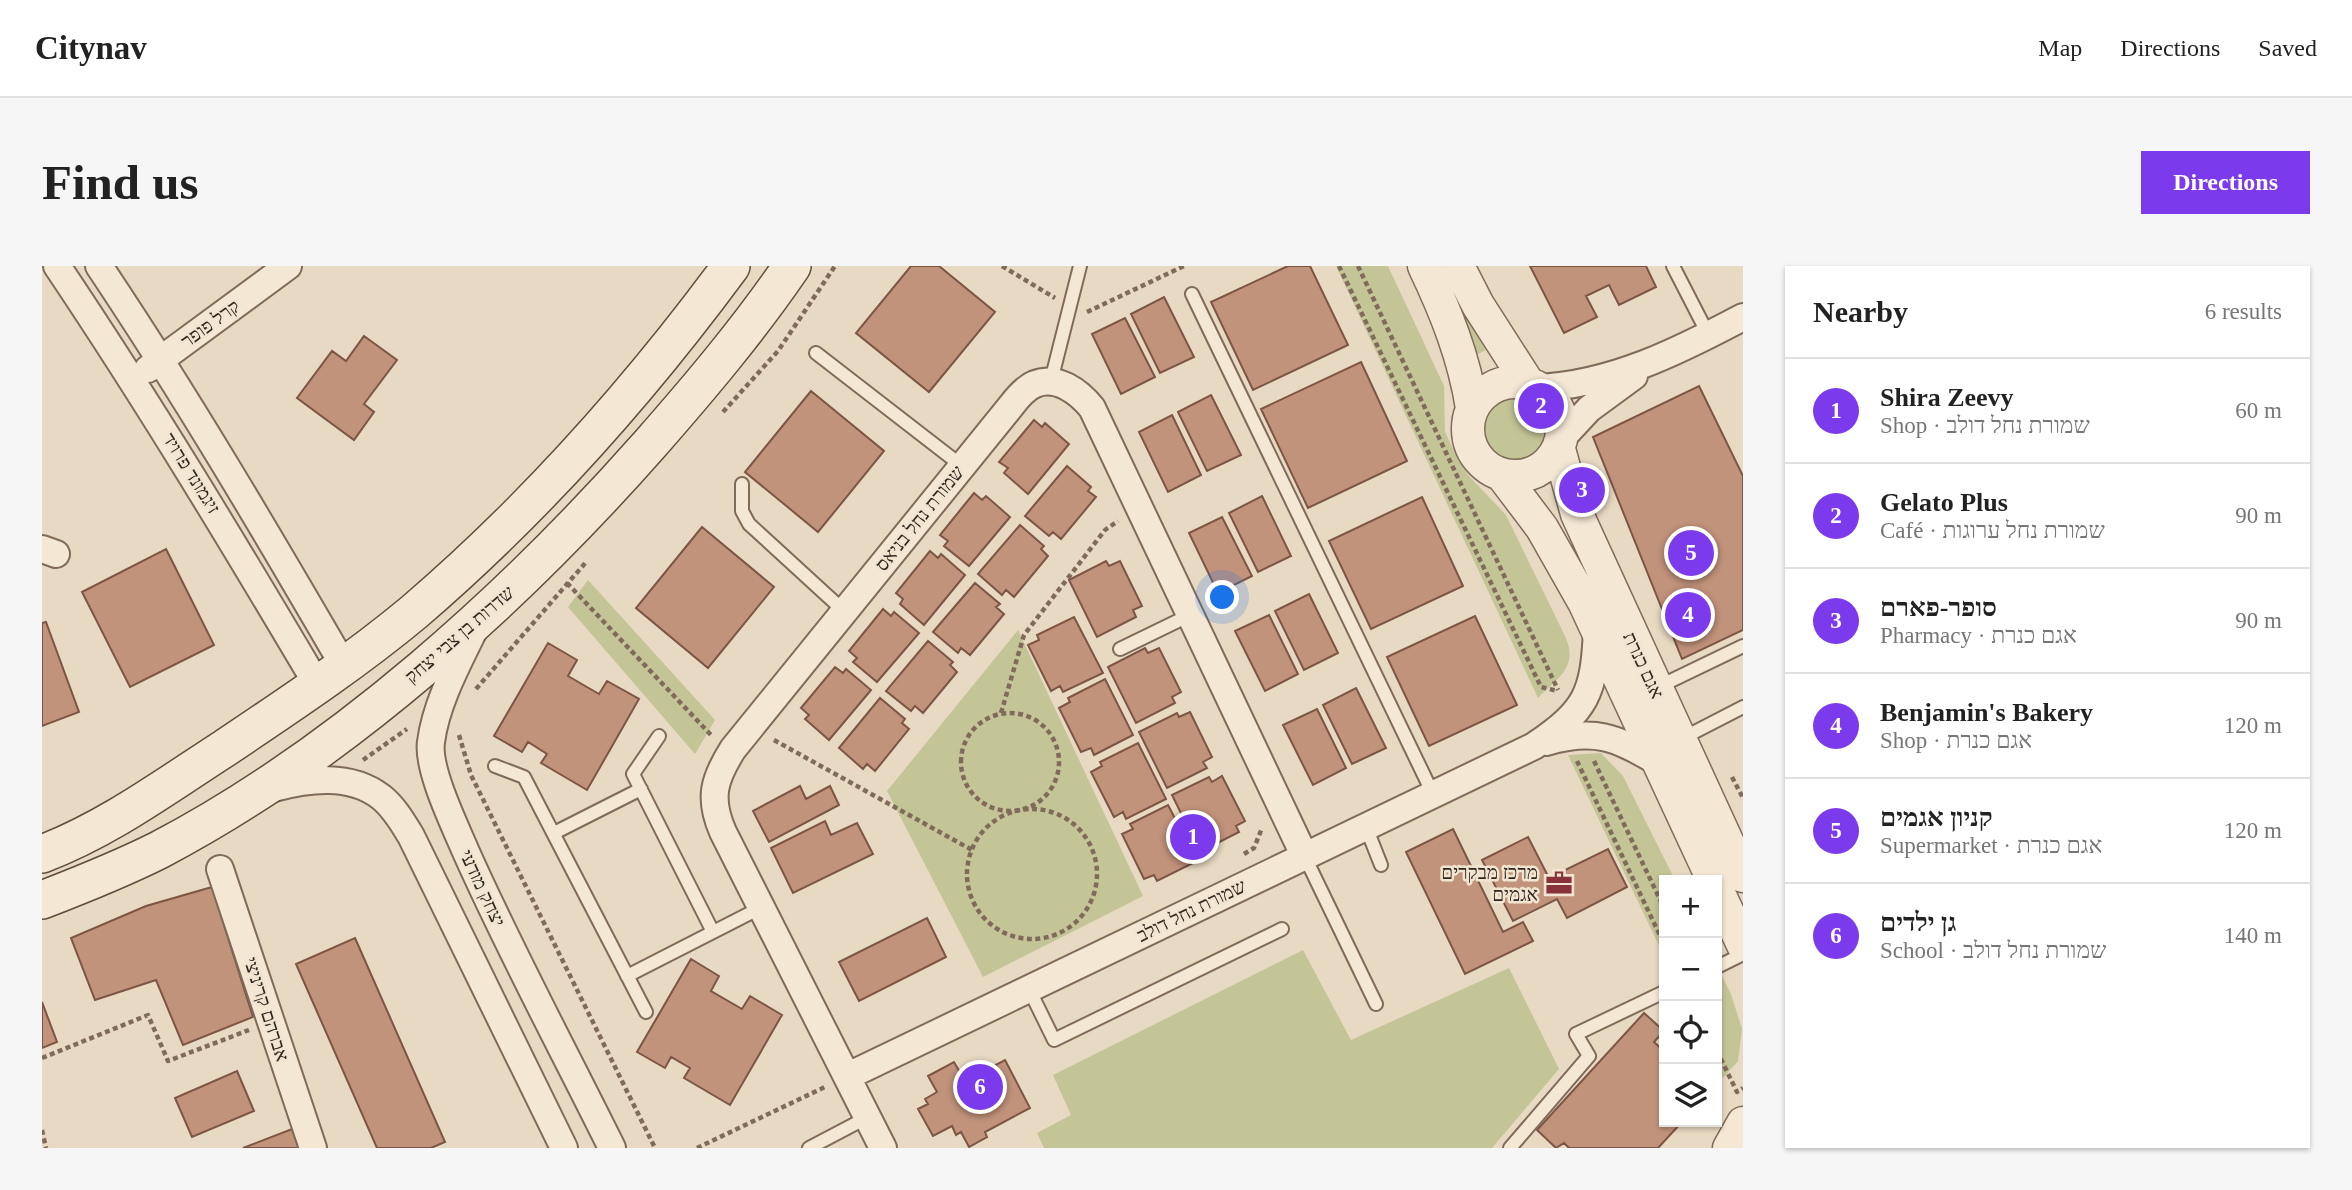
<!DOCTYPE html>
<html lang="en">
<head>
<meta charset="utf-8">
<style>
  :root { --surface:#fff; --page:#f6f6f6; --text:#222; --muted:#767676; --line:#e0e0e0; --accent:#7c3aed }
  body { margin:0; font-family:"Times New Roman",Heebo,serif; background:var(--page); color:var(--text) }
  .controls { position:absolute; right:21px; bottom:21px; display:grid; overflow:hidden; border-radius:0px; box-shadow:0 2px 5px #0004 }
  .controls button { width:63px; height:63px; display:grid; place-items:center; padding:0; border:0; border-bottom:2px solid var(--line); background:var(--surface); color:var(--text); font:35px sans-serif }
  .you { position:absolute; left:1181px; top:332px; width:24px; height:24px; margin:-18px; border:5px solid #fff; border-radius:50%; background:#1a73e8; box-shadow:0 0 0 10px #1a73e833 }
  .badge { display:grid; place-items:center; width:46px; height:46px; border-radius:50%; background:var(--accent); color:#fff; font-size:23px; font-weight:700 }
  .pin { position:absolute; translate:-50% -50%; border:4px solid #fff; box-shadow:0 2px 7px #0006 }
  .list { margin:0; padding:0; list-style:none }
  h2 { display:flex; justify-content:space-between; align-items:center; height:91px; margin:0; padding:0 28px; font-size:30px }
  h2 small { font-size:23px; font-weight:400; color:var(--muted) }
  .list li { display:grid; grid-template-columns:46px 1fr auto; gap:21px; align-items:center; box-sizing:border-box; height:105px; padding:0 28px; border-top:2px solid var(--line) }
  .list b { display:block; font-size:26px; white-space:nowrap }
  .list p { margin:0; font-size:23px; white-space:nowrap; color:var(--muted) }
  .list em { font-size:23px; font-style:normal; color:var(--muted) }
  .icon { flex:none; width:38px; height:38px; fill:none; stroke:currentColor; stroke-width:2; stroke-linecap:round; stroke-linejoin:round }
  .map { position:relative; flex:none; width:1701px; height:882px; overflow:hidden; border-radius:0px }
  header { display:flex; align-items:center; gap:42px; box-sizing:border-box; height:98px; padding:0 35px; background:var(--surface); border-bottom:2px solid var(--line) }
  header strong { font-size:33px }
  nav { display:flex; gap:38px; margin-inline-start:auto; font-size:24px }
  .intro { display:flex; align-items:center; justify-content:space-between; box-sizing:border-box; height:168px; padding:0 42px }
  h1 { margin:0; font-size:49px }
  .button { padding:18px 32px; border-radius:0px; background:var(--accent); color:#fff; font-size:24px; font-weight:700 }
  main { display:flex; gap:42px; padding:0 42px }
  aside { flex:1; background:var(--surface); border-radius:0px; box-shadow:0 2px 5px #0004 }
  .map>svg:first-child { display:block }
</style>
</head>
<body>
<header>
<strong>Citynav</strong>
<nav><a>Map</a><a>Directions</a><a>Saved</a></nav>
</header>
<div class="intro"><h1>Find us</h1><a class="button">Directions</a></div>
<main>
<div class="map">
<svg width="1701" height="882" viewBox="0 0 1701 882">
  <rect width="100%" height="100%" fill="#e8d9c2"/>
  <path fill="#c3c597" d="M1294 0H1346L1402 120 1403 166 1412 185 1427 210 1464 249 1523 370C1537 401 1516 412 1496 432Z
    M1393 0H1402L1447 82 1429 92Z
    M1438 161a37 37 0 1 1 74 0a37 37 0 1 1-74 0Z
    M546 314 673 454 653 488 526 341Z
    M976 364 1101 630 941 711 845 525Z
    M1559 487 1581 510 1633 614H1622V690L1526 489Z
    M1261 684 1309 774 1467 702 1517 803 1450 882H1002L995 867 1029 849 1011 809Z
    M1675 700 1689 728 1700 763 1696 795 1681 812 1675 800Z"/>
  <path fill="#c2937b" stroke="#7c5544" stroke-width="2" d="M869 0H897L953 46 887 126 814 67Z
    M1246 0H1268L1306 79 1211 124 1169 36Z
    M1488 0H1604L1614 21 1577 39 1567 19 1544 30 1555 51 1522 67Z
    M1122 31 1152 91 1118 107 1089 48Z
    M1083 52 1113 111 1079 128 1050 68Z
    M322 70 355 94 322 138 332 146 312 174 255 132 290 85 304 95Z
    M1319 96 1365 195 1266 242 1219 143Z
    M1657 120 1701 210V364L1640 393 1551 171Z
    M769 125 842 185 776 266 703 206Z
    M1169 129 1199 189 1165 205 1136 146Z
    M1130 149 1159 209 1126 226 1097 166Z
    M992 154 1000 161 1003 157 1027 178 986 228 962 207 966 202 957 196Z
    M1025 200 1049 221 1046 225 1054 231 1019 273 1011 266 1007 270 983 250Z
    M932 227 940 234 944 230 968 251 927 300 902 280 906 275 898 269Z
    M1220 230 1249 290 1216 306 1187 247Z
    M1380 231 1421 320 1329 363 1287 275Z
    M1180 251 1210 310 1176 327 1147 267Z
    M978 259 1002 280 999 283 1006 290 972 331 964 324 960 329 936 308Z
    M660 261 732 321 666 402 594 342Z
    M124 283 172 379 88 421 40 326Z
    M888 285 896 292 899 288 923 309 882 359 858 338 861 333 854 327Z
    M1064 295 1067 300 1078 295 1100 340 1091 344 1094 351 1055 371 1027 314Z
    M933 317 958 338 954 341 962 348 928 389 919 382 916 387 891 366Z
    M1267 328 1296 387 1262 404 1233 345Z
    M841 343 849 350 852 346 877 367 835 416 811 396 815 392 807 385Z
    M1227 349 1256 408 1223 425 1193 365Z
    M1433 350 1475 439 1387 480 1345 391Z
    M1032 351 1061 407 1021 426 1018 420 1009 425 986 379 997 374 995 369Z
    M4 356 37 446 0 460V357Z
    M886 375 911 396 908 399 915 406 881 447 873 440 869 445 844 425Z
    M506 377 535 394 526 410 557 428 565 415 597 433 545 524 499 497 505 488 486 476 480 486 452 470Z
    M1103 382 1106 387 1117 382 1139 426 1130 431 1133 437 1094 457 1066 401Z
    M793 401 801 407 804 403 829 424 787 474 763 453 767 449 759 442Z
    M1063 413 1091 469 1052 489 1049 482 1039 486 1017 442 1028 436 1026 432Z
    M1314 422 1344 482 1310 498 1281 439Z
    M838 432 863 453 860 457 867 463 833 505 825 498 821 503 797 482Z
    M1275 443 1304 502 1271 519 1241 459Z
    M1148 446 1170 491 1161 496 1165 502 1125 522 1097 466 1135 447 1137 451Z
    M1096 477 1124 533 1084 553 1081 546 1072 551 1049 506 1060 500 1058 496Z
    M1180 510 1203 555 1194 560 1197 566 1158 586 1130 529 1167 511 1170 516Z
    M758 520 764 533 788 520 797 539 727 576 711 545Z
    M1126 539 1155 595 1115 615 1112 609 1102 613 1080 568 1091 563 1088 558Z
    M783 555 789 569 815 557 831 588 751 627 729 582Z
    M1411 563 1461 666 1481 656 1491 675 1423 708 1364 586Z
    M1486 571 1507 612 1566 583 1585 621 1525 652 1515 633 1471 655 1440 594Z
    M170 621 211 751 141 779 114 714 53 734 29 672 104 640Z
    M885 652 904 691 817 735 797 696Z
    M313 672 403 876 389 882H335L254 698Z
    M649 693 677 710 669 725 700 743 708 730 740 749 688 839 642 812 648 802 629 791 623 802 595 786Z
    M0 736 15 776 0 782Z
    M1602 747 1622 765 1612 776 1622 785V808L1619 812 1622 815V856H1640L1616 882H1527L1522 877 1514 882 1495 864Z
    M963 794 988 842 943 866 945 871 927 881 919 866 914 869 910 860 891 870 876 843 886 838 883 833 895 826 886 810 912 796 923 815Z
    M195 805 212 845 150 871 133 832Z
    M250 863 257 882H201Z"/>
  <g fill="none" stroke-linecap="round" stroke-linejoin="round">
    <g stroke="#806b5b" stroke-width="16">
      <path id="service" d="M1631 0 1667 70
        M1150 28 1391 528
        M774 87 920 200
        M1009 115 1038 0
        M700 218V245L707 258 802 345
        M1078 383 1148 349
        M1616 421 1701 380
        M617 470 591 508 671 666
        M1639 473 1701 441
        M453 500 482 511 604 746
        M1324 561 1339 599
        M512 567 599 523
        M1262 589 1334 738
        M1675 701 1701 688
        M585 710 720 641
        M987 723 1012 774 1240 663
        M767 882 826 851
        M1468 882 1547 790 1534 768 1622 726"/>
    </g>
    <g stroke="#806b5b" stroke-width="30">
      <path id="minor" d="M15 0C107 137 192 278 276 420
        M57 0C144 130 223 264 302 400
        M106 103 246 0
        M1495 122C1569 119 1637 85 1701 51
        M1520 172 1547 143 1592 110
        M0 283 14 288
        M433 362C416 397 394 437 389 476 385 503 413 560 424 586 469 687 521 783 570 882
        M1504 476C1553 462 1573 471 1616 496
        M232 522C266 513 308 507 339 531 352 541 361 557 369 570L522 882
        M178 603 271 882
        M806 810 1492 480C1545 444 1552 428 1555 364
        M841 882 681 566C666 532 672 513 691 483L969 140C975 132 983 122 993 118 1015 109 1037 126 1050 142L1262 589"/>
    </g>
    <g stroke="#806b5b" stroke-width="35">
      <path id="tertiary" d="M1382 0C1404 46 1422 91 1430 142
        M1416 0 1436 39 1486 117
        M1426 163a47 47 0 1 1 94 0a47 47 0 1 1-94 0Z
        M1517 183 1535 248 1701 610
        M1460 209 1500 262 1542 336 1671 614
        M1675 623 1701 679
        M1687 882 1701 857"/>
    </g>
    <g stroke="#614d3e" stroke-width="40">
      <path id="secondary" d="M0 588C66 563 124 520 183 482 247 439 312 396 372 346 491 244 596 126 689 0
        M0 634C39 619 79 603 117 584 300 488 472 332 608 178 658 121 707 63 750 0"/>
    </g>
    <path stroke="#806b5b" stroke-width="4.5" stroke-dasharray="5 3.5" stroke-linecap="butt" d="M960 0 1013 32
      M1297 0 1499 421 1516 425
      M1316 0 1516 424
      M1045 46 1142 0
      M681 146 736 85 793 0
      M525 317 669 469
      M434 423 545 295
      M919 496a49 49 0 1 1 98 0a49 49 0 1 1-98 0Z
      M959 447 982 369 1063 264 1076 255
      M417 469 429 509 613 882
      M732 474 930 584
      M321 494 365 463
      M1535 495 1622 678
      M1552 495 1622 642
      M1690 511 1701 532
      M925 608a65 65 0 1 1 130 0a65 65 0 1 1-130 0Z
      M1202 588 1212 582 1220 562
      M1675 785 1695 826 1701 822
      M0 792 106 749 126 795 207 764
      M0 864 4 882
      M655 882 783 821"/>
    <use href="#service" stroke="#f4e7d4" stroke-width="12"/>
    <use href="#minor" stroke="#f4e7d4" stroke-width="26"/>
    <use href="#tertiary" stroke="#f4e7d4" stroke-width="32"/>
    <use href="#secondary" stroke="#f4e7d4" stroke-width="37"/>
  </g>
  <defs>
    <g id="office-bare" transform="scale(2.1)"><path d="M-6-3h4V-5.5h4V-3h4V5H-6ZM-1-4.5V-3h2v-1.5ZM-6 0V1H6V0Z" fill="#88323a" stroke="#f1e4d0" stroke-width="2.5" paint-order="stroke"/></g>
  </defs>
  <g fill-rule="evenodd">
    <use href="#office-bare" x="1517" y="617"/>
  </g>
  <g text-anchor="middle" stroke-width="5" stroke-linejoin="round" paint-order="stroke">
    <g font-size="19" fill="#31251e" stroke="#f1e4d0">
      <text transform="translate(168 57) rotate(-36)" y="7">קרל פופר</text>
      <text transform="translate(150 207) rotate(58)" y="7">זיגמונד פרויד</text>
      <text transform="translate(877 252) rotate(-51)" y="7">שמורת נחל בניאס</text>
      <text transform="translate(417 368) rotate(-41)" y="7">שדרות בן צבי יצחק</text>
      <text transform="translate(1602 399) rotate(65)" y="7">אגם כנרת</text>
      <text transform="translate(441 622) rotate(65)" y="7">יצחק מודעי</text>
      <text transform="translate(1149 644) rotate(-26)" y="7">שמורת נחל דולב</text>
      <text transform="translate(225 743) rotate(72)" y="7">אברהם קריניצי</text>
    </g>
    <g font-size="19" fill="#31251e" stroke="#f1e4d0" text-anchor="end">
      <text x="1496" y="613">מרכז מבקרים<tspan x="1496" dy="22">אגמים</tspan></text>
    </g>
  </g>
</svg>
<div class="controls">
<button>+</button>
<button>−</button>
<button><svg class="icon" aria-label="locate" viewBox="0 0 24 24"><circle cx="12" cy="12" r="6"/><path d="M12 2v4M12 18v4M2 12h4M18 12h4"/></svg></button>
<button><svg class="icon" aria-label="layers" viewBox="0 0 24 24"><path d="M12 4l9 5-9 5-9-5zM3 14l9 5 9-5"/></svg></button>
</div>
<div class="you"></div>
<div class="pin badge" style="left:1151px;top:571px">1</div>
<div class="pin badge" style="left:1499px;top:140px">2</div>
<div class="pin badge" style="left:1540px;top:224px">3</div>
<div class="pin badge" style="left:1646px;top:349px">4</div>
<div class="pin badge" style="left:1649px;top:287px">5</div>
<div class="pin badge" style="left:938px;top:821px">6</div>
</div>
<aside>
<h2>Nearby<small>6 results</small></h2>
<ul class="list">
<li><span class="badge">1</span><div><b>Shira Zeevy</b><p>Shop · שמורת נחל דולב</p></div><em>60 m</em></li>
<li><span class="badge">2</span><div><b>Gelato Plus</b><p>Café · שמורת נחל ערוגות</p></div><em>90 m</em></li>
<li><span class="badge">3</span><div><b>סופר-פארם</b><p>Pharmacy · אגם כנרת</p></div><em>90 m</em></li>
<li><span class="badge">4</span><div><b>Benjamin's Bakery</b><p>Shop · אגם כנרת</p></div><em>120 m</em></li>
<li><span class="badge">5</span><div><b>קניון אגמים</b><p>Supermarket · אגם כנרת</p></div><em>120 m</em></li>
<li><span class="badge">6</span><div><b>גן ילדים</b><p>School · שמורת נחל דולב</p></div><em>140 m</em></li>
</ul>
</aside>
</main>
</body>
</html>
